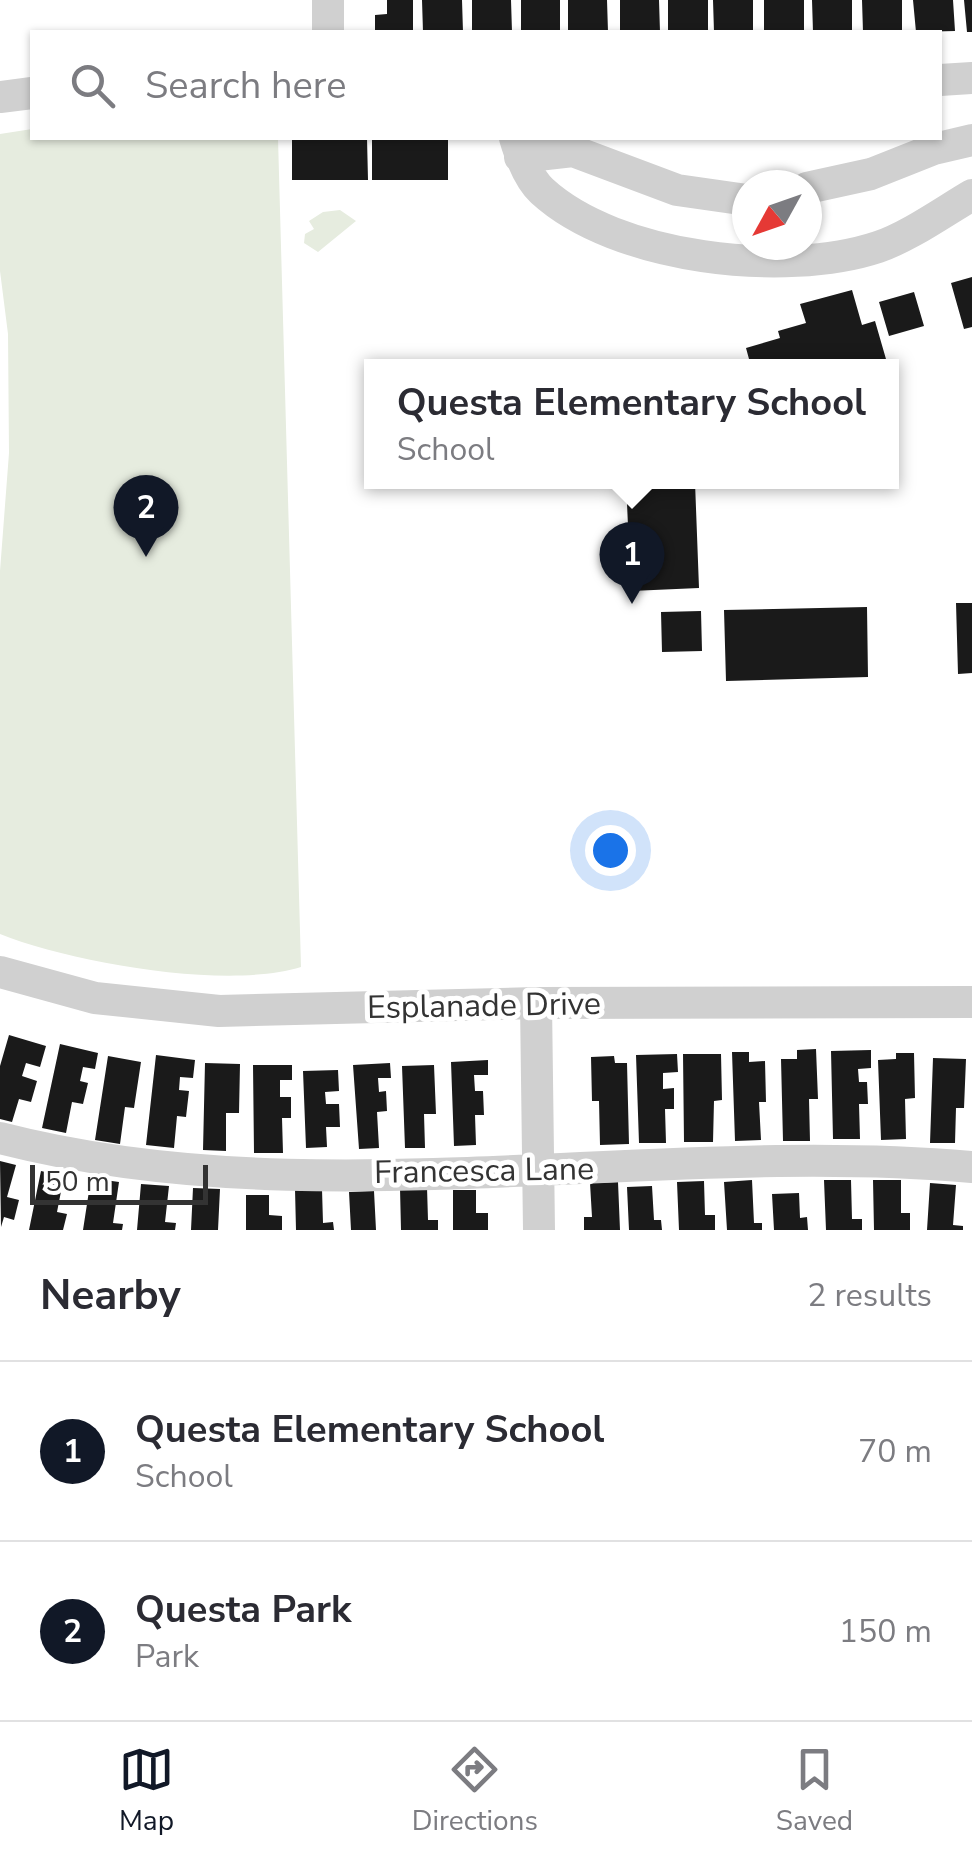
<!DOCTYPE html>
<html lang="en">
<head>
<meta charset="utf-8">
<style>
  :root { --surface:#fff; --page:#f7f7f7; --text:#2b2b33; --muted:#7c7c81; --line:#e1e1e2; --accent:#111827 }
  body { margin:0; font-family:"Nunito Sans",sans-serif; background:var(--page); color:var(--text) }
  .compass { position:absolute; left:732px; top:170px; width:90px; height:90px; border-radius:50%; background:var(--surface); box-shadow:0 2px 8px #0004; rotate:230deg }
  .scale { position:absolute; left:30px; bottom:25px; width:178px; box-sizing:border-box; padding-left:10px; border:5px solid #333; border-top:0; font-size:28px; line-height:35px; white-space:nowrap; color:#333; -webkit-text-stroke:8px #fff; paint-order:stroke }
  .you { position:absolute; left:610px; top:850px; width:35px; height:35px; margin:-25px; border:8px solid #fff; border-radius:50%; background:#1a73e8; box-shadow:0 0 0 15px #1a73e833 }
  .badge { display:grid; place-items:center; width:65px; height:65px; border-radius:50%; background:var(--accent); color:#fff; font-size:32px; font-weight:700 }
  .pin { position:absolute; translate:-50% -82px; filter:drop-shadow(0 2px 5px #0008) }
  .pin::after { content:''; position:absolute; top:52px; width:35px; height:30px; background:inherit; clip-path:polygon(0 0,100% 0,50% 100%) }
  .popup { position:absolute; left:364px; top:359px; width:535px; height:130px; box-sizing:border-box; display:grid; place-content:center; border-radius:0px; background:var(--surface); filter:drop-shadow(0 2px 8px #0005); font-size:32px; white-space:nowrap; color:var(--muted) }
  .popup b { font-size:38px; color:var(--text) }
  .popup::after { content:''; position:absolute; left:50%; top:100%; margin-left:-20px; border:20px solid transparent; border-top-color:var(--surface) }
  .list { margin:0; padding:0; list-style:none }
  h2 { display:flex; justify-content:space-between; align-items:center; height:130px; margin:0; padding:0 40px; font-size:42px }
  h2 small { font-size:32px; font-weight:400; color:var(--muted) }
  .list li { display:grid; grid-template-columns:65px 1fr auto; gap:30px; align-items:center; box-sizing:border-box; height:180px; padding:0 40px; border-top:2px solid var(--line) }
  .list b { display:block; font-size:38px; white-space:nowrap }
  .list p { margin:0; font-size:32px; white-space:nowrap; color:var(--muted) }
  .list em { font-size:32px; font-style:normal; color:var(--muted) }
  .icon { flex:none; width:55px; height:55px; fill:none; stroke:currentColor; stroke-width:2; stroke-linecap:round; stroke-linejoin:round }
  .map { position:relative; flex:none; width:972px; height:1230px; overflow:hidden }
  .search { position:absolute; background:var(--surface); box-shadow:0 2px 8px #0004; left:30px; right:30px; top:30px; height:110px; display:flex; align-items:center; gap:25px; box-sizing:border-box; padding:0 35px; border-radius:0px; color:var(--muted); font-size:38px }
  .sheet { height:490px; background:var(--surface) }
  nav { display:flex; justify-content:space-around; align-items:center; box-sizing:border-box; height:140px; border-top:2px solid var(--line); background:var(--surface); font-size:28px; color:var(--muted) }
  nav a { display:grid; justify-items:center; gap:5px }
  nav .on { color:var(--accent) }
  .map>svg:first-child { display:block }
</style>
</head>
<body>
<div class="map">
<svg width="972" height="1230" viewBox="0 0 972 1230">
  <rect width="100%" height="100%" fill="#fff"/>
  <path fill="#e6ecdf" d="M32 129V138H278L301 967C228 990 72 963 0 934V571L9 453 8 334 0 271V134Z
    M340 210 356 221 318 252 304 243 305 234 314 229 309 221 323 212Z"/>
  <path fill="#1a1a1a" d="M387 0H413V32H375V15L387 14Z
    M422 0H462L463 32H423Z
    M472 0H511L512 32H472Z
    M521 0H560V32H521Z
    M568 0H607L608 32H568Z
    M620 0H659L660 32H620Z
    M668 0H708V32H668Z
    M713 0H753V32H714Z
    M764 0H804V31L764 32Z
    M812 0H852V32H813Z
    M862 0H902V31L863 32Z
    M913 0H953L955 31 916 32Z
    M964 0H972V32H967Z
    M292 138H367L368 180H292Z
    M372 138H448V180H372Z
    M972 277V327L964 329 951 283Z
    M852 290 862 325 875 321 888 366H739L738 362 749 359 746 348 780 338 778 331 806 323 800 304Z
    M914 292 924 326 889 336 879 302Z
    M626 482H695L699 588 631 591Z
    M956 603H972V673L958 674Z
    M867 607 868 677 726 681 724 610Z
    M701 611 702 651 662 652 661 612Z
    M9 1035 46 1046 40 1067 26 1063 22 1076 37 1081 31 1102 19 1099 12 1122 0 1119V1066Z
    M60 1044 98 1053 95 1069 83 1067 80 1081 88 1083 83 1104 72 1102 66 1133 42 1128Z
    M816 1049 818 1099H809L810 1141H783L781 1059H797V1050Z
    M871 1050V1068L858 1069 859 1082H867L868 1104H859L860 1139H833L831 1051Z
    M732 1052H749V1062L765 1061 766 1102H759L761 1140 735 1141Z
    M896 1053H914L915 1098 905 1099 906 1139 881 1140 878 1060 896 1059Z
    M677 1054 678 1072 663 1073V1089L674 1088V1109H665L666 1143H639L636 1055Z
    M683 1054H721L722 1100 714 1101 713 1142H684Z
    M156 1055 195 1060 193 1078 180 1077 179 1090 189 1091 186 1117 177 1116 174 1148 146 1145Z
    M108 1056 141 1062 134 1108 125 1107 120 1144 95 1140Z
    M614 1056 615 1063H627L629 1144 600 1145 599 1101H592L591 1057Z
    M933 1058 966 1059 964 1108H956L955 1143H930Z
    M488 1060V1075H474L475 1091H483L484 1115H475L476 1145 454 1146 451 1062Z
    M205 1063 240 1064 239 1113H226V1151L203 1150Z
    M390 1063 391 1078H378L379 1092 386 1091 387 1111 377 1112 379 1148 359 1149 353 1065Z
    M253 1065H292V1080H280V1097H291V1118H282L283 1153H254Z
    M434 1065 436 1114H424L425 1148H405L402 1066Z
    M338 1070 339 1091 325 1092 326 1104H339L340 1127H326L327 1147 306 1148 303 1071Z
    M0 1161 16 1165 7 1197 19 1200 14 1220 4 1217 1 1227Z
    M41 1171 64 1176 57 1212 67 1214 63 1230H29Z
    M91 1178 119 1182 113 1223 123 1224 122 1230H83Z
    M752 1180 754 1223H762V1230H727L724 1182Z
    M824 1180H851L852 1219H862V1230H826Z
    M873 1180H901V1213H910V1230H874Z
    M704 1181 705 1215H715V1230H679L677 1182Z
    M618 1182 620 1230H584V1217H592L590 1183Z
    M930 1183 956 1185 953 1225 963 1226V1230H927Z
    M141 1184 169 1186 165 1222 176 1223 175 1230H137Z
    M652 1186 654 1220H661L662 1230H629L627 1187Z
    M427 1187 428 1220H438V1230H401L400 1188Z
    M193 1188 220 1189 218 1230H191Z
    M295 1189H322L323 1223 333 1222 334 1230H296Z
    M453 1190H476V1213H488V1230H453Z
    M374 1191 376 1230H351L349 1192Z
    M799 1193 800 1218 807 1217 808 1230H774L772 1194Z
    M246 1195H269V1215L282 1216V1230H246Z"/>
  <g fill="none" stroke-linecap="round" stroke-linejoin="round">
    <path stroke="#d0d0d0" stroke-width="32" d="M328 32V0
      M940 80 972 78
      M0 97 32 93
      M515 138C520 155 528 178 542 191 616 259 785 278 878 247 910 236 943 212 972 195
      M520 157 573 151 677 190 747 200
      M807 188 871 174 934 149 972 140
      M0 972 95 998 219 1011 536 1003 972 1002
      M536 1003 539 1230
      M0 1138C314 1219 652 1139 972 1167"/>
  </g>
  <g text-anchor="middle" stroke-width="10" stroke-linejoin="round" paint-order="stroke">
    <g font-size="32" fill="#333" stroke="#fff">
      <text transform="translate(484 1005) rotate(-1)" y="11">Esplanade Drive</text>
      <text transform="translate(484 1170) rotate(-1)" y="11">Francesca Lane</text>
    </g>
  </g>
</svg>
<svg class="compass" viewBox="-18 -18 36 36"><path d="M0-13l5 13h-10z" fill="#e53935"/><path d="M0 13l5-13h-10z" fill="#7c7c81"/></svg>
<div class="scale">50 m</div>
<div class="you"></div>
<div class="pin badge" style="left:632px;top:604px">1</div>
<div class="popup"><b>Questa Elementary School</b>School</div>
<div class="pin badge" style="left:146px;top:557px">2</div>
<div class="search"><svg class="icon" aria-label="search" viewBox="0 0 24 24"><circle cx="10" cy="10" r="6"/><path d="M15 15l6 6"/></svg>Search here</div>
</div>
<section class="sheet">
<h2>Nearby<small>2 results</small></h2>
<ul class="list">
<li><span class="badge">1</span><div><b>Questa Elementary School</b><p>School</p></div><em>70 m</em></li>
<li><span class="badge">2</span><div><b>Questa Park</b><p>Park</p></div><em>150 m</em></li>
</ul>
</section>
<nav>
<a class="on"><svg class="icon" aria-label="map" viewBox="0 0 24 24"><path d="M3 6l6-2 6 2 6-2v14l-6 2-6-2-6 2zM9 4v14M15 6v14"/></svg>Map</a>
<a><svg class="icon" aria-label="directions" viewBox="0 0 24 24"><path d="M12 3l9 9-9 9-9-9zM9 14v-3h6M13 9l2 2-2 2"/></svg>Directions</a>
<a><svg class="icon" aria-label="saved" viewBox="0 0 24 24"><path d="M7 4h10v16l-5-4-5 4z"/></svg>Saved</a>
</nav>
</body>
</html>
